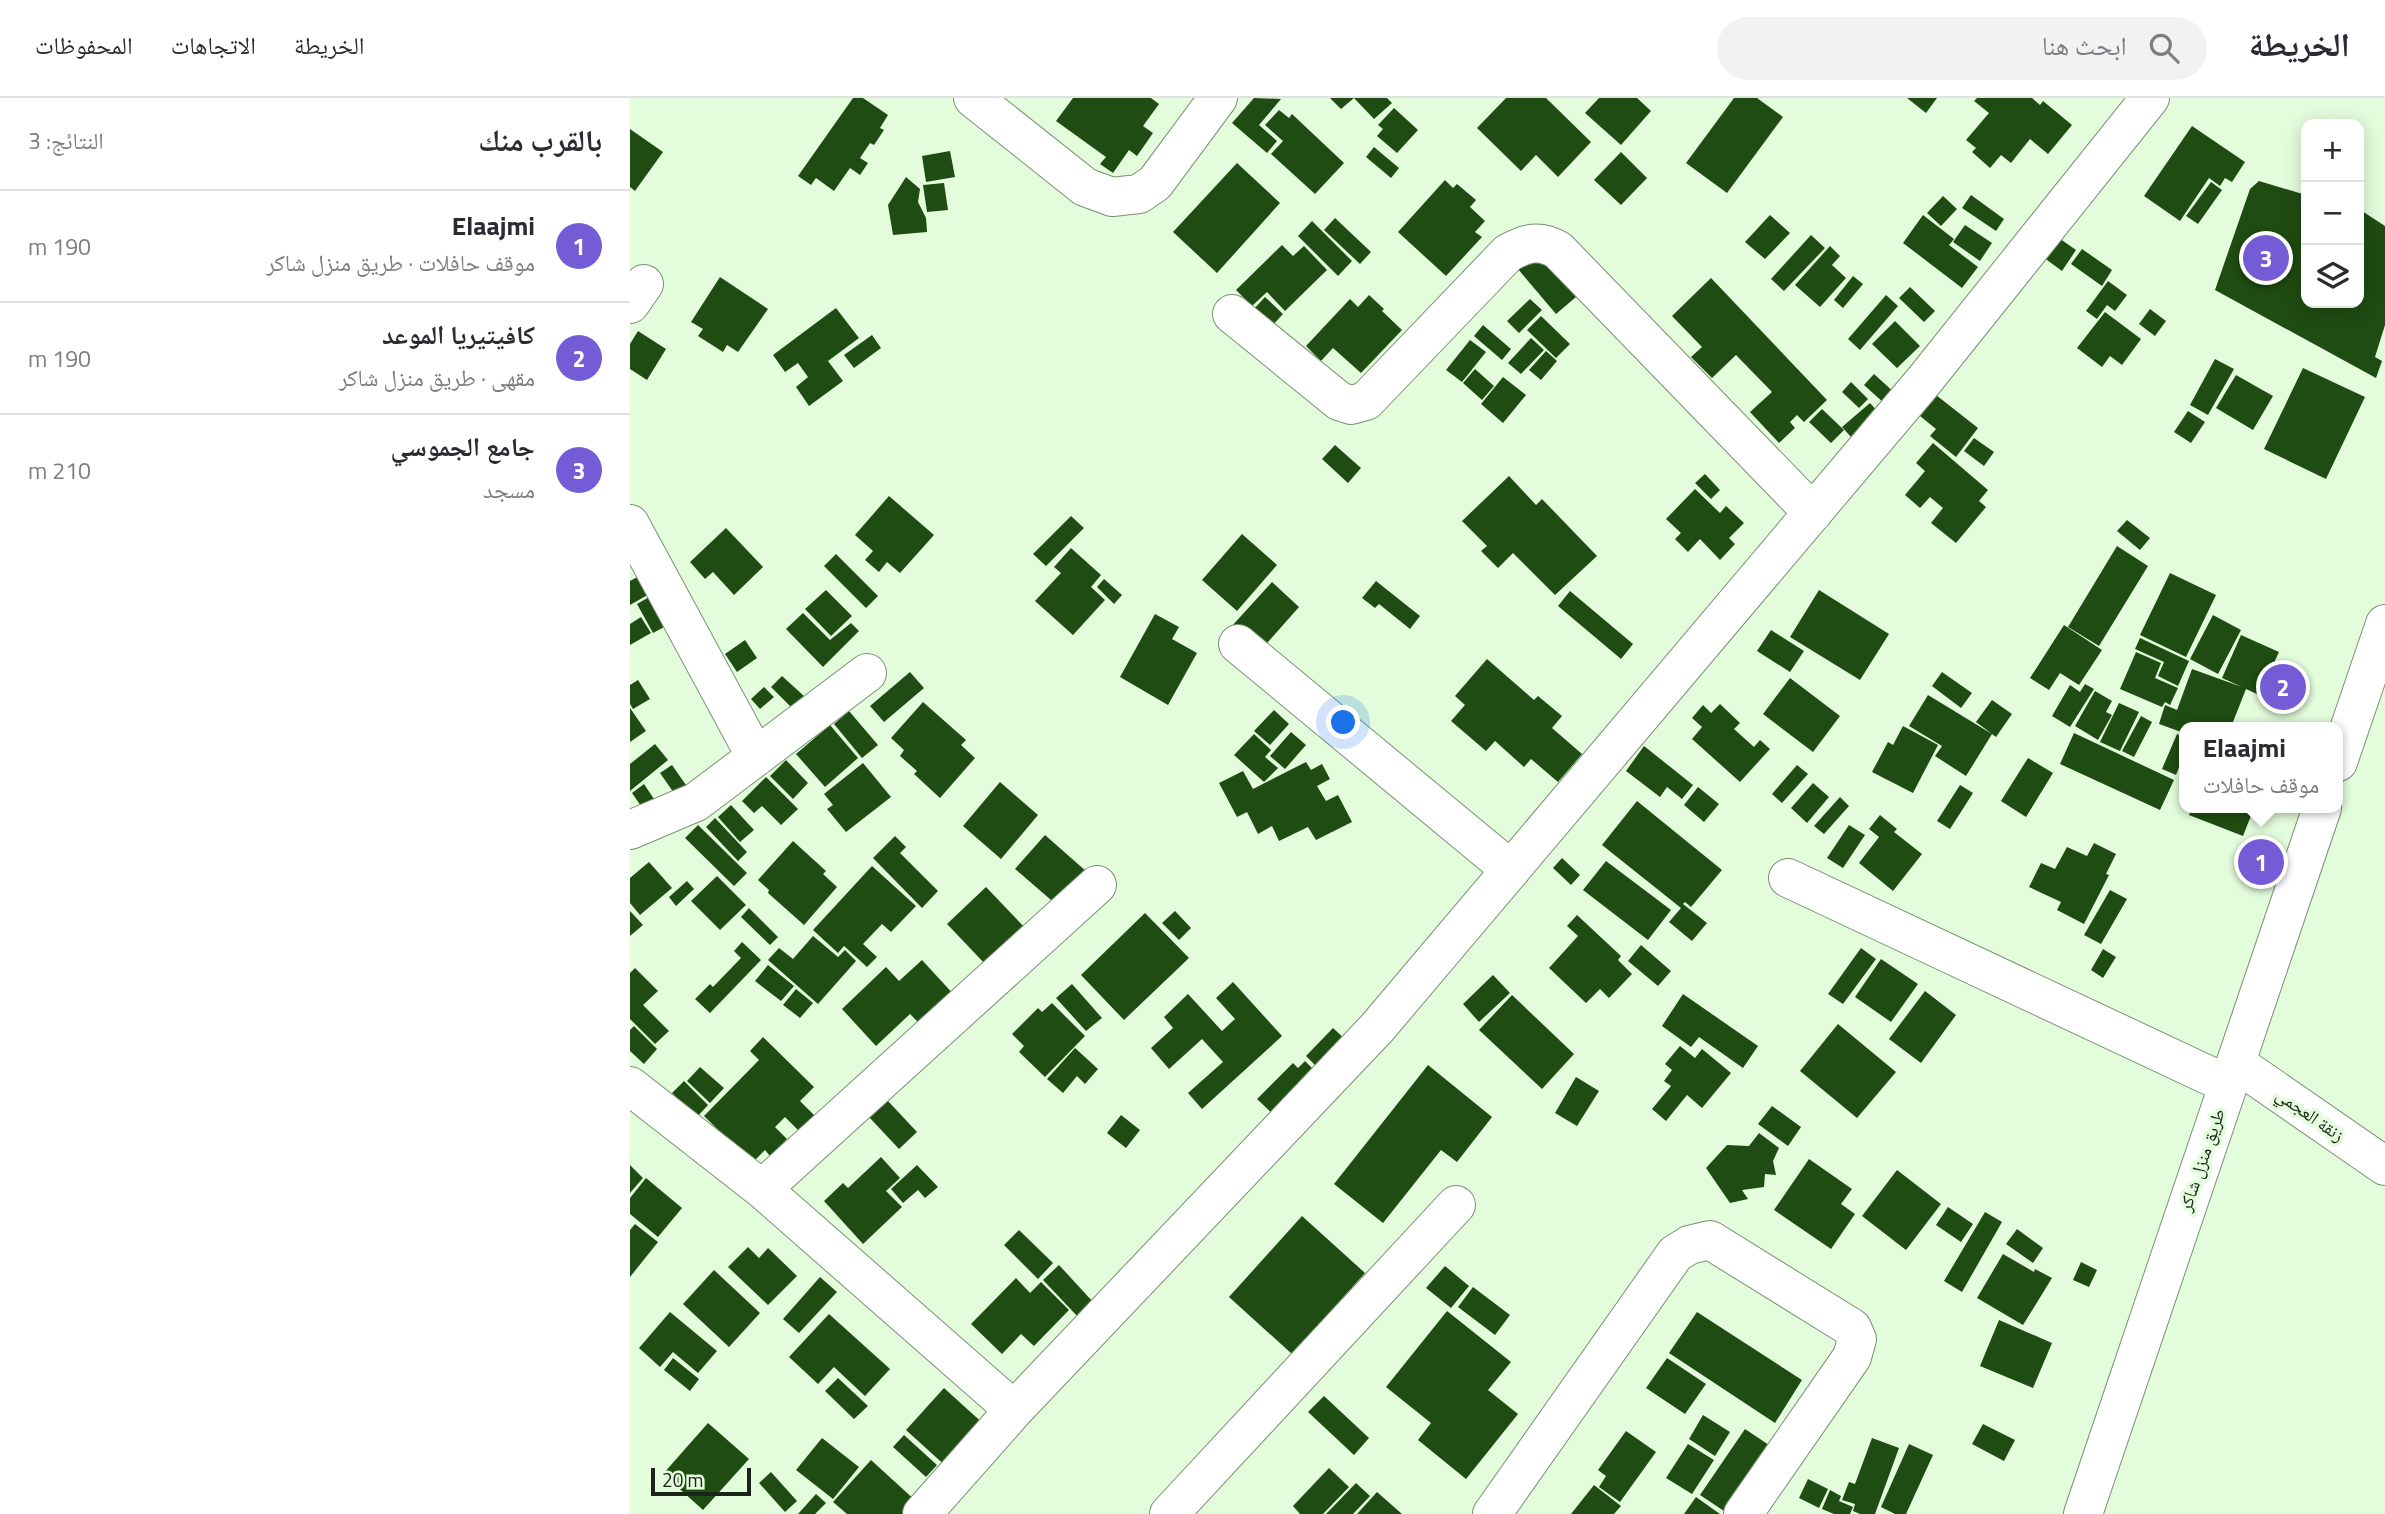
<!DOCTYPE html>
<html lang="ar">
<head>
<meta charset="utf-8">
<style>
  :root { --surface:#fff; --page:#f2f2f3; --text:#2b2b33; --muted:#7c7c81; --line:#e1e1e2; --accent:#745cd7 }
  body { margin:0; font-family:"Titillium Web","Noto Naskh Arabic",sans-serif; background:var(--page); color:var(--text); direction:rtl }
  .controls { position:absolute; right:21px; top:21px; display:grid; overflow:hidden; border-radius:14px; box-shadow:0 4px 18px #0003 }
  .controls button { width:63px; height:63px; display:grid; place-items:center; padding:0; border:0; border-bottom:2px solid var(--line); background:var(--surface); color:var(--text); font:35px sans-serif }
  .scale { position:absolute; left:21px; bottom:18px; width:100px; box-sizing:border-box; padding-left:7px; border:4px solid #1b2418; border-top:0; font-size:19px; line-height:24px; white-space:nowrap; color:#1b2418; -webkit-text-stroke:5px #e3fcdc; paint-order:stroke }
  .you { position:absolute; left:714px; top:625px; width:24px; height:24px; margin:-18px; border:5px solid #fff; border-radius:50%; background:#1a73e8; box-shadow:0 0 0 10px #1a73e833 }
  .badge { display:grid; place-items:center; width:46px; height:46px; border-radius:50%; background:var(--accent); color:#fff; font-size:23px; font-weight:700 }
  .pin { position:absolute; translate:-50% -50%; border:4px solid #fff; box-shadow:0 2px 7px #0006 }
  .popup { position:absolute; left:1549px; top:624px; width:164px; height:91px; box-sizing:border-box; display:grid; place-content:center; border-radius:14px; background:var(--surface); filter:drop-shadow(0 2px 5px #0005); font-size:23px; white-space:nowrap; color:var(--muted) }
  .popup b { font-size:26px; color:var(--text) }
  .popup::after { content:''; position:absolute; left:50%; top:100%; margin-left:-14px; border:14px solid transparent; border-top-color:var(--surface) }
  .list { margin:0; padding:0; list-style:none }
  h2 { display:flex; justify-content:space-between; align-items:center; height:91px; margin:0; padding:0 28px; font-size:30px }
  h2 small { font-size:23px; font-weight:400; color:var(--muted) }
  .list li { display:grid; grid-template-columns:46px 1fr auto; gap:21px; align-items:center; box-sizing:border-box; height:112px; padding:0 28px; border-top:2px solid var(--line) }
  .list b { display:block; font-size:26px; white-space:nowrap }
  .list p { margin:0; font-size:23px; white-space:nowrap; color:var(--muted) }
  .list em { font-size:23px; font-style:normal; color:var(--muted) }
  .icon { flex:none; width:38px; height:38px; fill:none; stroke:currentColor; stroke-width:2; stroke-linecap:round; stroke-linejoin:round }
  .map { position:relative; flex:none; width:1755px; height:1416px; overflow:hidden; direction:ltr }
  header { display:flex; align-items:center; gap:42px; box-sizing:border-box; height:98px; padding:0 35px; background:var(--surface); border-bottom:2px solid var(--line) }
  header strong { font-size:33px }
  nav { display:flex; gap:38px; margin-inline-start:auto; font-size:24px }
  .search { width:490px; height:63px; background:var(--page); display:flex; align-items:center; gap:18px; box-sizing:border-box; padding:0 24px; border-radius:38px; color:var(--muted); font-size:26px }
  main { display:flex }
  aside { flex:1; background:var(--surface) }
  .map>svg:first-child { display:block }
</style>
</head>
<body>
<header>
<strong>الخريطة</strong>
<div class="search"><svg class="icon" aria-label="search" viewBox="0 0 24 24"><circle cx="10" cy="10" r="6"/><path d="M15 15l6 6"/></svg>ابحث هنا</div>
<nav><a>الخريطة</a><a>الاتجاهات</a><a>المحفوظات</a></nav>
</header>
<main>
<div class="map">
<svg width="1755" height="1416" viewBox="0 0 1755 1416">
  <rect width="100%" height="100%" fill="#e3fcdc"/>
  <path fill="#1f4c12" d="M223 0H233L258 17 250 30 254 32 244 47 240 45 230 60 238 65 230 77 220 70 204 93 186 80 181 87 168 78Z
    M443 0H521L529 6 513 28 523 35 507 58 499 52 483 75 470 66 476 59 426 23Z
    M624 0 651 1 629 27 647 43 637 55 602 25Z
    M700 0H724L711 11Z
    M724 0H757L762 5 744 21Z
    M876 0H916L961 44 928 79 906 57 891 73 847 30Z
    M969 0H1007L1021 13 991 47 955 15Z
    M1104 0H1127L1153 19 1097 95 1056 65Z
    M1277 0H1307L1296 15Z
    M1347 0H1402L1410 7 1413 3 1442 27 1418 56 1400 41 1381 65 1371 57 1360 70 1342 54 1346 50 1336 42 1359 15 1344 3Z
    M764 10 788 32 767 55 747 38 753 31 748 27Z
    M649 12 659 20 662 16 714 65 685 96 641 56 653 43 635 27Z
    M1562 28 1615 64 1602 84 1595 80 1590 88 1579 80 1550 123 1514 98Z
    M0 31 33 54 5 93 0 89Z
    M744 49 769 70 761 80 736 59Z
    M320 53 325 79 296 84 292 58Z
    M991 54 1017 80 991 107 964 82Z
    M607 65 650 105 587 175 543 134Z
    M276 79 290 91 288 104 296 120 297 134 263 137 258 107Z
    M815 82 823 90 827 86 846 102 840 109 855 123 845 134 852 139 816 178 768 134Z
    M1629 83 1676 97V205H1729V111L1755 128V227L1745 259 1752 263 1746 280 1585 192 1620 91Z
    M1581 84 1592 92 1568 126 1556 118Z
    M314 85 318 112 297 114 293 87Z
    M1341 97 1374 121 1366 133 1332 110Z
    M1313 98 1327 111 1311 128 1297 115Z
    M1140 117 1160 135 1135 161 1115 144Z
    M1293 117 1324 141 1319 147 1348 169 1332 190 1273 145Z
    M705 120 741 154 730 166 694 132Z
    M682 123 722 163 708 178 668 138Z
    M1335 127 1362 145 1350 163 1323 144Z
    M1181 137 1195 150 1154 193 1141 181Z
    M1426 138 1446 152 1432 173 1413 159Z
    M652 147 663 158 674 148 697 172 655 213 637 194 622 208 606 192Z
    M1200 148 1210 158 1202 167 1216 180 1190 209 1165 187Z
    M1452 151 1482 172 1472 188 1441 166Z
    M907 154 946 199 926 216 887 170Z
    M1223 178 1233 186 1213 210 1204 202Z
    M90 179 138 211 108 254 97 247 93 254 68 238 73 231 61 224Z
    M1081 180 1197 302 1174 324 1167 317 1160 324 1165 330 1149 345 1120 314 1142 294 1106 257 1082 280 1061 259 1072 249 1042 218Z
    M1478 183 1497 197 1485 213 1477 207 1467 221 1456 213Z
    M1280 189 1305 213 1294 224 1269 200Z
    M739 197 754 211 752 213 772 232 731 275 703 250 691 263 676 248 720 201 728 209Z
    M1256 197 1268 208 1230 252 1218 241Z
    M635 199 653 216 640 230 623 212Z
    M900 201 912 212 889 235 877 223Z
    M206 210 229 240 198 263 213 283 179 308 166 289 178 279 168 265 155 274 143 257Z
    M1520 211 1536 223 1525 238 1509 226Z
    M1475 214 1511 241 1492 267 1480 258 1472 269 1447 250Z
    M911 218 940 246 926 260 897 232Z
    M1265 223 1290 248 1267 270 1242 246Z
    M853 227 881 251 872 262 844 238Z
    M8 233 36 251 17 282 0 271V246Z
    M242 237 251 250 224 270 214 257Z
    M901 240 914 252 891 276 878 265Z
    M840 242 856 254 832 284 816 272Z
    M916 253 927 263 911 282 899 272Z
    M1585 261 1604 271 1578 317 1560 307Z
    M1673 270 1735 299 1696 381 1634 351Z
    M845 271 864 288 852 302 833 285Z
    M1244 276 1266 296 1255 306 1234 287Z
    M1606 277 1643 298 1623 332 1586 310Z
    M873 279 896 297 873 325 851 306Z
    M1221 284 1238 301 1229 310 1212 294Z
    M1306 297 1348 330 1326 359 1300 338 1306 331 1290 318Z
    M1240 305 1249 315 1221 339 1212 329Z
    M1192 311 1214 332 1201 345 1179 324Z
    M1558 313 1575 324 1561 345 1544 334Z
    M1344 340 1364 354 1354 368 1334 353Z
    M1303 345 1358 392 1349 403 1356 409 1326 445 1301 425 1313 410 1300 399 1290 410 1275 397 1295 373 1286 365Z
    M705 347 731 370 718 385 692 361Z
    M1075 376 1090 392 1081 401 1065 385Z
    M879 378 906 407 912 401 967 458 925 497 883 455 868 470 851 453 857 448 832 423Z
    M1065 391 1090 415 1096 408 1114 425 1099 440 1105 446 1090 462 1070 441 1058 454 1045 441 1051 435 1036 421Z
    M259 398 304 437 270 475 257 464 249 474 235 462 243 453 225 437Z
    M441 418 454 430 416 468 403 456Z
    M1497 422 1520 440 1510 452 1487 433Z
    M96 430 133 469 104 497 83 474 75 481 60 464Z
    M612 436 647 467 607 513 572 482Z
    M1487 448 1518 468 1469 548 1438 529Z
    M441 450 471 477 461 489 475 502 443 537 405 503 431 475 424 469Z
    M206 456 248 498 236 510 194 468Z
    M1540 475 1586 497 1556 559 1510 537Z
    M11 477 21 495 0 507V483Z
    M474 481 492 497 484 506 467 489Z
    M746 483 790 518 780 531 749 506 745 510 732 500Z
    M642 484 669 509 629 554 601 529Z
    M196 492 222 518 201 538 175 511Z
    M1189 492 1259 536 1230 582 1160 539Z
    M940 493 1003 546 991 561 928 508Z
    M21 498 36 528 23 535 7 506Z
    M173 515 200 542 221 525 229 533 193 569 156 531Z
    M525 516 549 529 542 541 567 555 538 607 490 579Z
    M1583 517 1611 532 1588 576 1560 561Z
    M11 519 21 535 0 547V526Z
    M1434 527 1472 552 1449 587 1430 575 1419 592 1400 580Z
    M1141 532 1174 553 1160 574 1127 553Z
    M1611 537 1649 554 1629 597 1616 591 1601 629H1578L1567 625 1565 629H1554V635L1529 626 1535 607 1547 612 1562 571 1612 589 1592 580Z
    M1510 540 1559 563 1548 588 1528 578 1534 564 1505 551Z
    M115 542 127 560 107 574 95 556Z
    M1506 554 1531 565 1525 580 1548 590 1540 607 1535 604 1532 609 1490 591Z
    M857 561 904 602 908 598 932 618 922 630 952 656 928 684 901 661 894 669 865 643 856 653 821 623 835 607 825 598Z
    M280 574 294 590 254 624 240 608Z
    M1312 574 1342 595 1331 610 1302 588Z
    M152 578 174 598 162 610 141 589Z
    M1160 580 1210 618 1183 654 1133 616Z
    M8 582 20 601 3 611 0 606V587Z
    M1455 586 1464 591 1440 629 1422 618 1440 587 1450 594Z
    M134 589 144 599 130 611 121 601Z
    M1465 593 1482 603 1476 614 1482 617 1468 642 1445 628Z
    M1298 597 1362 636 1336 678 1305 658 1312 648 1279 628Z
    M1362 602 1382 616 1366 639 1346 624Z
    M293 604 336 642 331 647 345 660 310 700 284 676 287 673 270 658 274 652 261 640Z
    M1489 605 1509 614 1490 653 1470 644Z
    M1090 606 1110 625 1104 631 1124 649 1130 642 1140 651 1110 684 1062 641 1072 629 1062 620 1073 607 1081 615Z
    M0 610 16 633 0 644Z
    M644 612 659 626 640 647 624 633Z
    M219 613 248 647 232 660 204 626Z
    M1511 618 1522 624 1504 659 1492 653Z
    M200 627 228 660 195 689 166 656Z
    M1273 628 1308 647 1283 695 1242 674 1258 644 1263 647Z
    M661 634 676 647 655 671 640 658Z
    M1444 635 1544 682 1530 712 1430 666Z
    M624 636 641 652 635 659 648 670 634 684 604 657Z
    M1547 636 1554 639V657L1546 677 1532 671Z
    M25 646 38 662 0 693V666Z
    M1014 648 1063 687 1052 701 1037 689 1030 699 996 673Z
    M1398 660 1423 675 1396 719 1371 703Z
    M156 662 178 685 163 701 140 678Z
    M676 664 681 672 692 666 700 681 687 688 696 703 708 697 722 724 686 742 678 729 649 743 642 728 628 736 617 714 607 719 589 685 613 673 623 691Z
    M233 665 261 699 216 734 197 711 203 707 194 696Z
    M42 667 63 697 51 705 30 675Z
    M1167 667 1178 676 1152 705 1142 696Z
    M136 679 168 711 151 727 132 708 124 715 112 703Z
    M370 684 408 717 371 761 333 728Z
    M1183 685 1199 699 1177 725 1161 710Z
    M14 686 26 704 22 724 2 695Z
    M1330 687 1343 695 1320 731 1307 723Z
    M1068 689 1089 706 1074 724 1054 707Z
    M1210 699 1219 708 1194 736 1184 728Z
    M1007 703 1092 772 1061 809 1055 804 1053 806 1077 825 1062 843 1039 824 1051 810 972 747Z
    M101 707 124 732 110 744 88 719Z
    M1562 710H1624L1613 738 1559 717Z
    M1250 717 1267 731 1264 734 1292 756 1263 793 1229 765 1249 739 1239 731Z
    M85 720 117 754 108 763 76 729Z
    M68 727 117 775 104 788 55 740Z
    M1219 727 1235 737 1213 770 1197 760Z
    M415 737 457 774 428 808 385 771Z
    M265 738 276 749 270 755 308 793 292 810 243 760Z
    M163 743 196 773 193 776 207 789 174 827 138 795 139 792 128 782Z
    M1464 745 1486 756 1476 776 1479 777 1454 826 1427 812 1431 804 1399 789 1411 765 1425 771 1437 749 1457 758Z
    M932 760 950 777 941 787 923 770Z
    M976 763 1041 812 1018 842 953 792Z
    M19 764 42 790 10 817 0 805V780Z
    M242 768 286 808 261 834 252 826 233 846 247 859 237 869 214 848 208 855 183 832Z
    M87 778 116 807 90 832 61 803Z
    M57 783 64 791 46 808 39 799Z
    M356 789 397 832 358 869 317 826Z
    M1480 792 1497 801 1471 846 1454 837Z
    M119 810 148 839 140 847 111 819Z
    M0 813 13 827 0 838Z
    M545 813 561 830 549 842 532 825Z
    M515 815 559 860 494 922 451 877Z
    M947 817 991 858 988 862 1002 876 979 900 970 891 956 905 919 870 948 838 937 828Z
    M183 838 208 859 215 852 226 863 188 906 138 862 149 850 163 861Z
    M112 844 131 862 80 915 65 901 80 886 83 889 111 860 104 853Z
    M1011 847 1041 873 1028 888 998 863Z
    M1231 850 1246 861 1213 906 1198 896Z
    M1473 851 1486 859 1473 880 1461 872Z
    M1251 861 1288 886 1261 924 1225 899Z
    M292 862 326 899 293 929 280 916 246 948 212 911 256 869 269 883Z
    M138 867 164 888 151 903 125 883Z
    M5 870 28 893 13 907 39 933 25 946 0 921V875Z
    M863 877 880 895 849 924 833 906Z
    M603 884 652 938 572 1011 558 995 593 964 572 941 539 971 521 950 543 930 534 919 558 896 592 933 605 921 586 900Z
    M442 886 472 920 456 933 426 900Z
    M166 891 183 905 170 920 153 907Z
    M1295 893 1326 917 1291 965 1259 941Z
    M1053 896 1128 948 1113 970 1069 939 1061 949 1032 928Z
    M882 897 944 956 912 991 849 932Z
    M422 905 455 938 415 979 389 954 394 948 382 936 408 910 412 914Z
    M1208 926 1266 974 1227 1020 1170 973Z
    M4 928 27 951 14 966 0 953V932Z
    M703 930 717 943 690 972 676 958Z
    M133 939 184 989 170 1003 185 1018 169 1033 155 1019 145 1029 157 1041 140 1058 135 1052 122 1065 74 1018 129 962 120 953Z
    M1050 948 1065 960 1072 951 1101 975 1072 1010 1057 997 1036 1023 1022 1011 1041 988 1034 983 1042 972 1035 966Z
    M445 950 468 971 455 986 447 978 433 995 417 981Z
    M675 963 687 975 645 1018 627 1001 663 965 668 970Z
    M798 967 862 1019 827 1064 811 1052 753 1125 704 1086Z
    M70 969 94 990 80 1005 57 983Z
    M946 979 969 993 947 1028 925 1015Z
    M54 983 78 1007 67 1019 42 995Z
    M257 1002 287 1034 269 1051 239 1019Z
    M1142 1008 1171 1029 1158 1048 1128 1026Z
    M491 1017 510 1032 496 1050 477 1035Z
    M1129 1035 1149 1050 1143 1063 1146 1077 1135 1076 1134 1089 1112 1092 1118 1101 1100 1105 1076 1070 1097 1047 1119 1048Z
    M251 1059 270 1080 256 1093 272 1109 233 1146 194 1103 213 1085 218 1090Z
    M1179 1061 1222 1091 1211 1106 1225 1116 1201 1151 1144 1112Z
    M0 1067 13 1080 0 1095Z
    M287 1067 308 1089 295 1100 288 1092 273 1105 261 1091Z
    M1267 1072 1311 1106 1276 1152 1232 1118Z
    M16 1080 52 1110 28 1139 0 1116V1100Z
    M1318 1109 1343 1126 1331 1144 1306 1127Z
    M1355 1114 1372 1124 1332 1194 1314 1183Z
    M672 1118 735 1175 662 1256 599 1199Z
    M5 1126 28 1144 0 1179V1132Z
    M1387 1131 1413 1150 1403 1165 1376 1146Z
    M389 1132 423 1165 408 1181 374 1147Z
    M118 1149 129 1160 138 1150 167 1178 138 1207 98 1169Z
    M1373 1156 1404 1174 1405 1171 1422 1180 1393 1227 1347 1200Z
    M1451 1164 1467 1172 1459 1189 1443 1182Z
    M429 1167 464 1205 449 1220 413 1182Z
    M815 1168 839 1188 821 1210 796 1190Z
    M84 1172 130 1215 99 1249 53 1206Z
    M190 1179 207 1194 169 1235 153 1221Z
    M386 1180 400 1195 411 1184 439 1212 404 1248 391 1236 372 1256 341 1226Z
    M843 1189 880 1217 865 1237 828 1209Z
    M817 1213 881 1264 858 1292 888 1316 836 1381 788 1342 801 1325 756 1289Z
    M40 1214 87 1253 68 1275 43 1254 30 1269 9 1250Z
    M1067 1214 1172 1282 1145 1325 1039 1255Z
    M199 1216 260 1271 235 1298 204 1269 188 1286 159 1259Z
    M1369 1222 1422 1245 1403 1290 1350 1268Z
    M43 1260 69 1281 60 1293 34 1272Z
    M1037 1260 1076 1286 1055 1316 1016 1290Z
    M208 1280 238 1308 224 1321 195 1293Z
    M314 1290 357 1329 319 1371 276 1332Z
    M694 1298 739 1340 724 1357 678 1314Z
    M1073 1317 1100 1334 1085 1358 1059 1341Z
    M78 1325 119 1361 73 1412 33 1376Z
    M1353 1326 1385 1342 1374 1363 1342 1346Z
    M1115 1331 1142 1349 1094 1413 1070 1397Z
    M996 1333 1026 1354 990 1404 969 1389 976 1378 968 1372Z
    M274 1337 307 1367 296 1379 263 1349Z
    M192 1340 229 1369 203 1401 166 1372Z
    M1242 1340 1269 1350 1245 1416H1230L1223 1413 1225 1406 1212 1402 1219 1384 1225 1386Z
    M1058 1346 1084 1362 1062 1396 1036 1380Z
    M1279 1346 1303 1357 1276 1416H1265L1251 1409Z
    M241 1362 287 1404 276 1416H217L203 1404Z
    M699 1370 719 1389 693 1416H670L663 1408Z
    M141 1374 167 1403 155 1414 129 1385Z
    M1178 1381 1198 1391 1189 1410 1169 1400Z
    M726 1385 740 1398 723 1416H696Z
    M964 1387 991 1408 984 1416H941Z
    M1200 1392 1211 1398 1209 1403 1223 1409 1220 1416H1204L1192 1411Z
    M747 1394 772 1416H727Z
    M186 1396 196 1405 185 1416H168Z
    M1066 1399 1090 1416H1054Z"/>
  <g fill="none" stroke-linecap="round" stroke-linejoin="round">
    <g stroke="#7a9174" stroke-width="40">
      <path id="minor" d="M343 0 455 89 482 99 509 96 525 85 588 0
        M0 206 14 186
        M602 216 709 303 721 307 736 303 878 155C896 145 909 141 928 152L1183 415
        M0 426 126 659
        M608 546 881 772
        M0 732 66 704 237 575
        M1158 780 1597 986
        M1606 965 1755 1068
        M0 988 132 1091 384 1312
        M132 1091 467 787
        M292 1416 384 1312 747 930 1293 284 1520 0
        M539 1416 826 1107
        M862 1416 1045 1156 1059 1147 1080 1142 1222 1230 1227 1241 1222 1259 1113 1416"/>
    </g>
    <g stroke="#7a9174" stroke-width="40">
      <path id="major" d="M1708 664 1755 526
        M1453 1416 1692 710"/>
    </g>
    <use href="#minor" stroke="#fff" stroke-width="38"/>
    <use href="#major" stroke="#fff" stroke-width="38"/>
  </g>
  <g text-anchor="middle" stroke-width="7" stroke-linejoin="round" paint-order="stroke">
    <g font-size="18" fill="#1b2418" stroke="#e3fcdc">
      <text transform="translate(1680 1017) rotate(35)" y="6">زنقة العجمي</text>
      <text transform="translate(1572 1062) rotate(-71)" y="6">طريق منزل شاكر</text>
    </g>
  </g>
</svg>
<div class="controls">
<button>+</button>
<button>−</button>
<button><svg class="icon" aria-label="layers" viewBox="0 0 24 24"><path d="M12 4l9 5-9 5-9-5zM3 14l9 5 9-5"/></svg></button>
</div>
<div class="scale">20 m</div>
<div class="you"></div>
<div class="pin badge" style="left:1631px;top:764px">1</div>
<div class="popup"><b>Elaajmi</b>موقف حافلات</div>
<div class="pin badge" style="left:1653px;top:589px">2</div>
<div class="pin badge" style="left:1636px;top:160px">3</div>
</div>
<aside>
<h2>بالقرب منك<small>النتائج: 3</small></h2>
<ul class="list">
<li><span class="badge">1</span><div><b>Elaajmi</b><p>موقف حافلات · طريق منزل شاكر</p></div><em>190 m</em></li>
<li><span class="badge">2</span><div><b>كافيتيريا الموعد</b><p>مقهى · طريق منزل شاكر</p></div><em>190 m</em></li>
<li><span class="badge">3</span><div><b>جامع الجموسي</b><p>مسجد</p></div><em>210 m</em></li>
</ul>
</aside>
</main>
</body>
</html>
